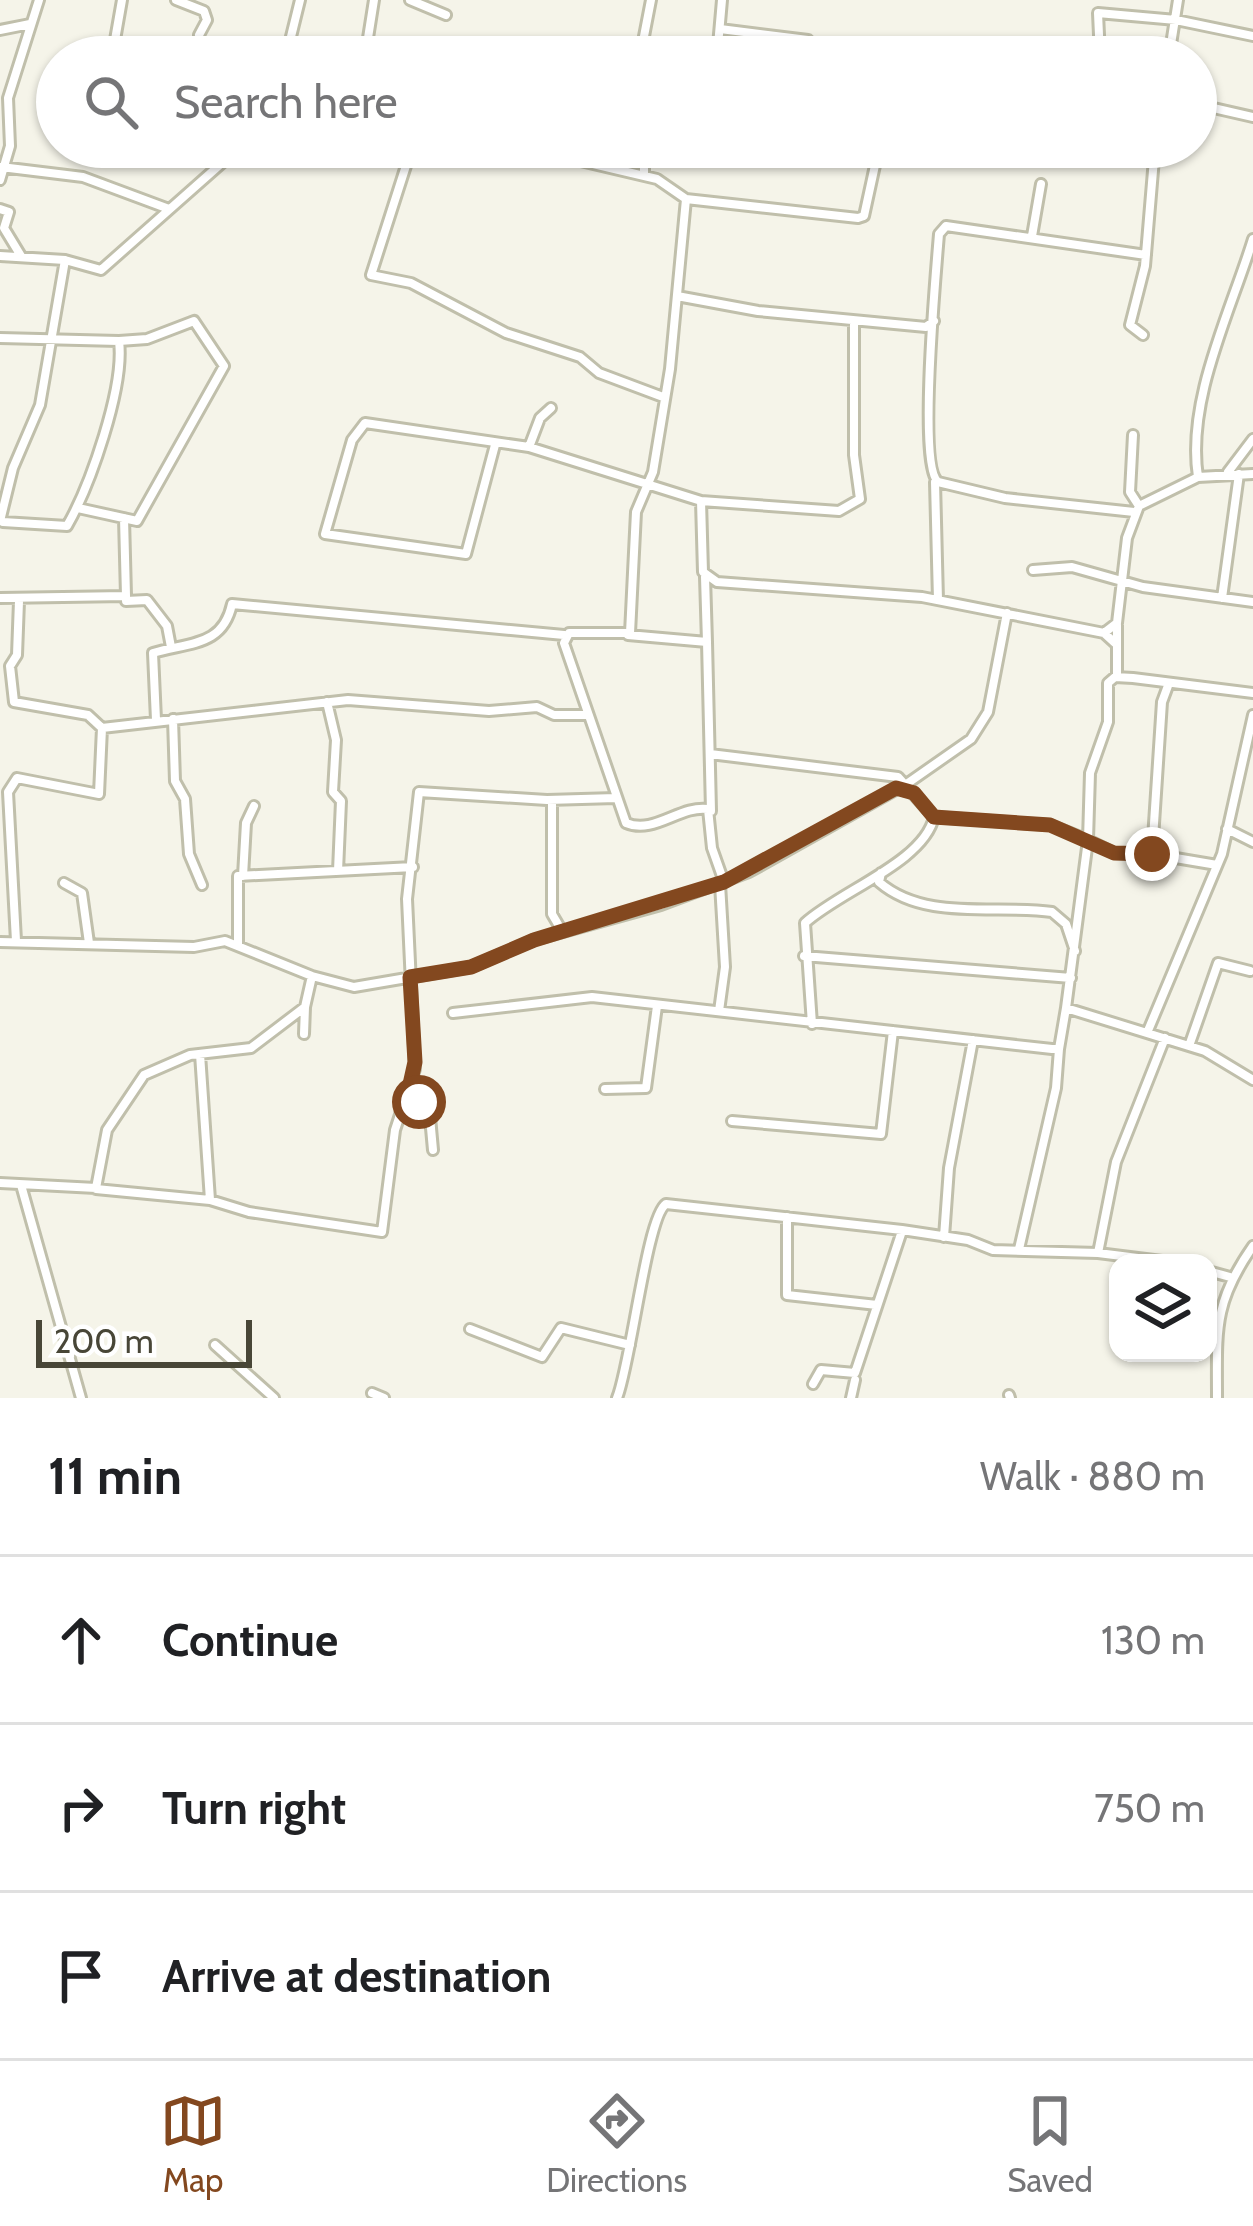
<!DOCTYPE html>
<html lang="en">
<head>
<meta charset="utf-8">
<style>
  :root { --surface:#fff; --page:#f2f2f2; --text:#202124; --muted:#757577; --line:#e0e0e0; --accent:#83481f }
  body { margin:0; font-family:Cabin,sans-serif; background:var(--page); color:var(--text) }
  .controls { position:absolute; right:36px; bottom:36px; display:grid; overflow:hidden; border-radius:24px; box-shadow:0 3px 9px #0004 }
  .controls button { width:108px; height:108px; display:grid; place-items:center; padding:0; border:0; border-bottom:3px solid var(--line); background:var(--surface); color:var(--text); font:60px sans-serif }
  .scale { position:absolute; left:36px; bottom:30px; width:216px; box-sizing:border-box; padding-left:12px; border:6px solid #484637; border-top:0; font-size:33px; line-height:42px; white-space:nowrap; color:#484637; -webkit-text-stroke:9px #fff; paint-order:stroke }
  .stop { position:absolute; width:36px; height:36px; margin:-27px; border:9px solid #83481f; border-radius:50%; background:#fff }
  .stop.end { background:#83481f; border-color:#fff; box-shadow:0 3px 12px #0008 }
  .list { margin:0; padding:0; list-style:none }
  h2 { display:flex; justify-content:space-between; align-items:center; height:156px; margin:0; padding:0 48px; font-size:51px }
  h2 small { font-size:39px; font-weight:400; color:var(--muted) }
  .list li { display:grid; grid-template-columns:78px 1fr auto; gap:36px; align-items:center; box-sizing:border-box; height:168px; padding:0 48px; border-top:3px solid var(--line) }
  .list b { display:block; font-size:45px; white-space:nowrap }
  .list em { font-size:39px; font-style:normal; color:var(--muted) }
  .icon { flex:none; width:66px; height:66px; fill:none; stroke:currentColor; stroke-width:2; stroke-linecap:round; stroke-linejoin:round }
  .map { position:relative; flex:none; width:1253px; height:1398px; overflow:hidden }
  .search { position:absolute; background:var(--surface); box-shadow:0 3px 9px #0004; left:36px; right:36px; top:36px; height:132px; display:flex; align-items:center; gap:30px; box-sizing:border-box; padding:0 42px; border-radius:66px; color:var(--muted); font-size:45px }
  .sheet { height:660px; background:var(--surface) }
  nav { display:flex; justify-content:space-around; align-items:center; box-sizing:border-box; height:168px; border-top:3px solid var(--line); background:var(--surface); font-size:33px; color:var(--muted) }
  nav a { display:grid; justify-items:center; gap:6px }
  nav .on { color:var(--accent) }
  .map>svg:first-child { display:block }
</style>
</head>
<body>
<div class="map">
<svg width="1253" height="1398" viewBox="0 0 1253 1398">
  <rect width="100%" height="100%" fill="#f5f4e9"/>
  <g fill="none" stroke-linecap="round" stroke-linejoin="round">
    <g stroke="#c0bfab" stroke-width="14">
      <path id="minor" d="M176 0 204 11 207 20 199 35
        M410 0 446 15
        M720 29 808 40
        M0 30 30 24
        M533 56 534 57
        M112 57 122 0
        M286 57 300 0
        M365 57 374 0
        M640 57 651 0
        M717 57 722 0
        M915 57 923 47 1009 57
        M1100 57 1098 13 1176 20 1253 36
        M1169 57 1178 0
        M1196 104 1253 117
        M412 147 371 275 411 283 506 333 580 357 599 373 663 397
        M521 147 657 179 686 199 858 218 864 216 879 147
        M1 167 83 177 169 209
        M644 175V147
        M0 180 10 146 8 98 39 0
        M686 199 670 369 653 472 636 512 630 633H569L564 643 626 823C654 835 680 805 708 809L712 848 724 882
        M0 209 9 212 4 228 21 256
        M1032 236 1041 184
        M0 256 65 260 101 270 240 147
        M677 296 758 311 926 327 934 321
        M1143 335 1130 325 1145 266 1155 147
        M0 338 119 341C125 387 90 486 67 526L3 522
        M1133 435 1130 492 1139 506
        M495 445 466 554 325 534 352 440 365 423 529 447 701 501 839 511 860 499 854 455V321
        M529 447 540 418 551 408
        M1228 472 1253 439
        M1198 477C1186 400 1231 311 1253 239
        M935 482 938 600
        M701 501 703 572 717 582 922 597 1104 633 1115 643
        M78 508 137 521 224 366 194 321 147 339 119 341
        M1134 512 1005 498 938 482C918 465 936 272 939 234L946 226 1146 255
        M0 521 13 468 40 405 65 260
        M1033 570 1072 567 1143 587 1253 602
        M705 577 707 642
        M126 596V601L147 600 167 626 171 647
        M0 598 126 596 124 518
        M1222 598 1239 474
        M19 601 17 655 10 666 14 702 88 715 102 728 348 700 489 711 537 707 554 715H586
        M1104 633 1117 623 1127 538 1139 506 1198 477 1253 474
        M628 635 707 642 711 811
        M1117 677V625
        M1169 683 1162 702 1152 854 1217 865
        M327 702 336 740 333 792 341 801 338 871
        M173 719 175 781 185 799 189 854 202 885
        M156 720 153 653C191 642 223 646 232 604L564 635
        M710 754 898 777 934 817 1050 825 1088 840 1066 1008
        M552 800V914L562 931
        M1227 829 1253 842
        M1152 854 1114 853 1088 840 1090 773 1108 722V683L1115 677 1133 678 1253 693
        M881 873 879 882C925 922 997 904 1052 912L1066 924 1075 951
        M243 876 246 823 254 806
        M64 883 82 893 89 943
        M16 941 8 792 17 778 99 794 102 728
        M0 942 194 947 225 941 312 976
        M238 944V876L413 867
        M804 956 1071 978
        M719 1011 725 967 720 884
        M453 1013 592 997 1052 1049H1059L1066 1008 1205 1051 1253 1080
        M812 1024 805 923C840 891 924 862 934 817
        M1147 1033 1222 854 1253 715
        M304 1034 305 1007
        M1189 1046 1218 963 1250 971
        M200 1054 210 1200
        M605 1089 646 1088 657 1006
        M407 1098 429 1106 433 1150
        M732 1121 881 1134 893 1031
        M0 1183 96 1188 107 1130 144 1075 190 1055 251 1048 305 1007 312 976 354 987 471 967 534 940 661 905 749 872 908 783 971 739 988 712 1007 613
        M21 1185 81 1398
        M96 1189 210 1200 249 1212 382 1232 395 1130 415 1069 407 899 419 792 547 800 616 798
        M787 1217V1295L877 1305
        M944 1237 949 1168 973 1040
        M1019 1249 1056 1088 1059 1049
        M1098 1253 1116 1162 1165 1038
        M1208 1271 1230 1277
        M470 1329 542 1357 561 1328 630 1345
        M215 1345 274 1398
        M813 1384 821 1370 855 1373 902 1231
        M372 1393 384 1398
        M1009 1395 1010 1398
        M617 1398C631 1364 647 1216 666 1204L902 1230 968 1240 993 1250 1098 1253 1178 1263
        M851 1398 855 1380
        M1217 1398C1217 1330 1213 1303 1253 1246"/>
    </g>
    <use href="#minor" stroke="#fff" stroke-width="8"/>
  </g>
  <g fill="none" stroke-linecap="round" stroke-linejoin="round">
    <path stroke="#83481f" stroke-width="15" d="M419 1102 407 1098 415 1062 410 977 471 967 534 940 724 882 896 788 914 793 934 817 1050 825 1114 853 1152 854"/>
  </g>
</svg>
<div class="controls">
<button><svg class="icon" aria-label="layers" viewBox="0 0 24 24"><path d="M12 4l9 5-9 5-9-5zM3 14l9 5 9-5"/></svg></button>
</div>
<div class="scale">200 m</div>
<div class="stop" style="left:419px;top:1102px"></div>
<div class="stop end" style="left:1152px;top:854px"></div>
<div class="search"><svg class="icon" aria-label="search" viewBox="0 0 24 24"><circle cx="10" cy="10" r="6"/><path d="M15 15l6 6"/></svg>Search here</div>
</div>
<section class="sheet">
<h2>11 min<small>Walk · 880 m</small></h2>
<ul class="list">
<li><svg class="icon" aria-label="ahead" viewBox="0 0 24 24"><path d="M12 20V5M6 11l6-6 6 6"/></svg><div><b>Continue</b></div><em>130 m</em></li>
<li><svg class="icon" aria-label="right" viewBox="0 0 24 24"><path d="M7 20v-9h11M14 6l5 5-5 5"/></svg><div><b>Turn right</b></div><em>750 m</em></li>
<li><svg class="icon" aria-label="arrive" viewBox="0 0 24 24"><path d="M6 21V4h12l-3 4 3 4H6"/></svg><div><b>Arrive at destination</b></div></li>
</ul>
</section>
<nav>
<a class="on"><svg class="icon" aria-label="map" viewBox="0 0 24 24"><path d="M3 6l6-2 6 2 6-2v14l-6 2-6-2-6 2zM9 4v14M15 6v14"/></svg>Map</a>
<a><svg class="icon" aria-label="directions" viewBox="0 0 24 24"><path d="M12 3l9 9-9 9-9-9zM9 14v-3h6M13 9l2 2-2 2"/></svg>Directions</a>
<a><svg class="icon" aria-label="saved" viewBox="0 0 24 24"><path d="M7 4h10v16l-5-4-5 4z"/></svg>Saved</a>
</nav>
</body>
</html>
